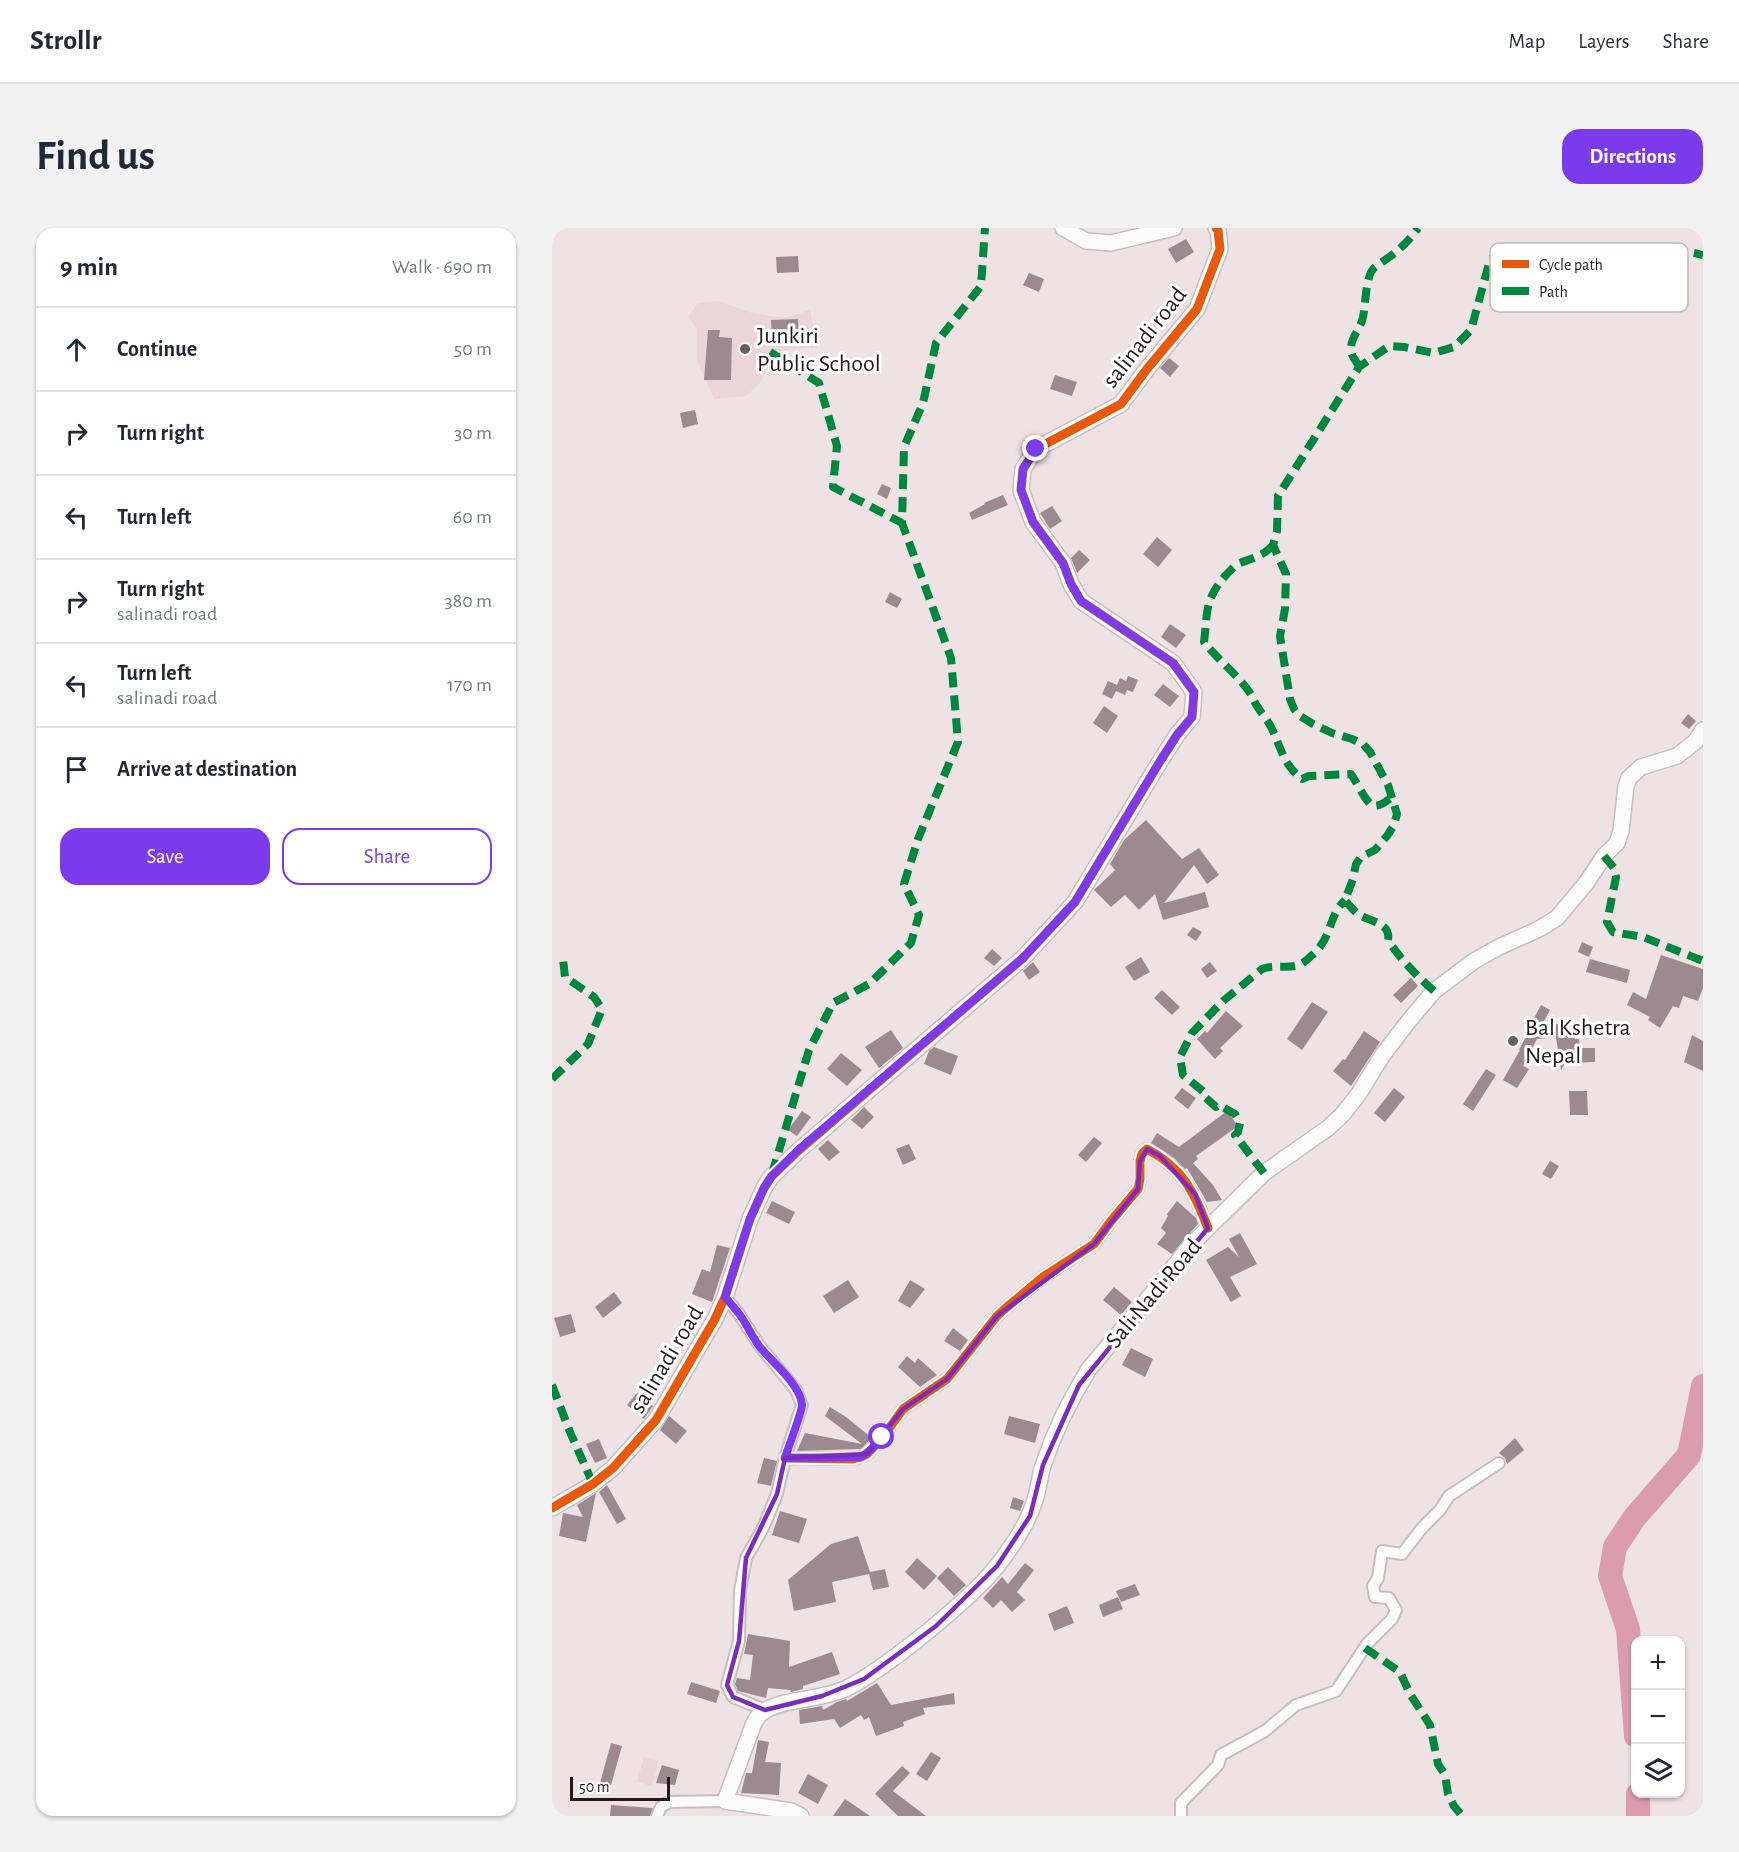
<!DOCTYPE html>
<html lang="en">
<head>
<meta charset="utf-8">
<style>
  :root { --surface:#fff; --page:#f2f2f3; --text:#1f2937; --muted:#747a83; --line:#e0e1e3; --accent:#7c3aed }
  body { margin:0; font-family:"Alegreya Sans",sans-serif; background:var(--page); color:var(--text) }
  .controls { position:absolute; right:18px; bottom:18px; display:grid; overflow:hidden; border-radius:12px; box-shadow:0 2px 4px #0004 }
  .controls button { width:54px; height:54px; display:grid; place-items:center; padding:0; border:0; border-bottom:2px solid var(--line); background:var(--surface); color:var(--text); font:30px sans-serif }
  .scale { position:absolute; left:18px; bottom:15px; width:100px; box-sizing:border-box; padding-left:6px; border:3px solid #21191b; border-top:0; font-size:16px; line-height:21px; white-space:nowrap; color:#21191b; -webkit-text-stroke:4px #fff; paint-order:stroke }
  .stop { position:absolute; width:18px; height:18px; margin:-14px; border:4px solid #7c3aed; border-radius:50%; background:#fff }
  .stop.end { background:#7c3aed; border-color:#fff; box-shadow:0 2px 6px #0008 }
  .list { margin:0; padding:0; list-style:none }
  h2 { display:flex; justify-content:space-between; align-items:center; height:78px; margin:0; padding:0 24px; font-size:26px }
  h2 small { font-size:20px; font-weight:400; color:var(--muted) }
  .list li { display:grid; grid-template-columns:39px 1fr auto; gap:18px; align-items:center; box-sizing:border-box; height:84px; padding:0 24px; border-top:2px solid var(--line) }
  .list b { display:block; font-size:22px; white-space:nowrap }
  .list p { margin:0; font-size:20px; white-space:nowrap; color:var(--muted) }
  .list em { font-size:20px; font-style:normal; color:var(--muted) }
  .actions { display:flex; gap:12px; padding:18px 24px }
  .actions a { flex:1; padding:14px 0; border:2px solid var(--accent); border-radius:18px; text-align:center; font-size:21px; color:var(--accent) }
  .actions .main { background:var(--accent); color:#fff }
  .icon { flex:none; width:33px; height:33px; fill:none; stroke:currentColor; stroke-width:2; stroke-linecap:round; stroke-linejoin:round }
  .map { position:relative; flex:none; width:1151px; height:1588px; overflow:hidden; border-radius:18px }
  header { display:flex; align-items:center; gap:36px; box-sizing:border-box; height:84px; padding:0 30px; background:var(--surface); border-bottom:2px solid var(--line) }
  header strong { font-size:28px }
  nav { display:flex; gap:33px; margin-inline-start:auto; font-size:21px }
  .intro { display:flex; align-items:center; justify-content:space-between; box-sizing:border-box; height:144px; padding:0 36px }
  h1 { margin:0; font-size:42px }
  .button { padding:15px 27px; border-radius:18px; background:var(--accent); color:#fff; font-size:21px; font-weight:700 }
  main { display:flex; gap:36px; padding:0 36px }
  aside { flex:1; background:var(--surface); border-radius:18px; box-shadow:0 2px 4px #0004 }
  .map>svg:first-child { display:block }
</style>
</head>
<body>
<header>
<strong>Strollr</strong>
<nav><a>Map</a><a>Layers</a><a>Share</a></nav>
</header>
<div class="intro"><h1>Find us</h1><a class="button">Directions</a></div>
<main>
<aside>
<h2>9 min<small>Walk · 690 m</small></h2>
<ul class="list">
<li><svg class="icon" aria-label="ahead" viewBox="0 0 24 24"><path d="M12 20V5M6 11l6-6 6 6"/></svg><div><b>Continue</b></div><em>50 m</em></li>
<li><svg class="icon" aria-label="right" viewBox="0 0 24 24"><path d="M7 20v-9h11M14 6l5 5-5 5"/></svg><div><b>Turn right</b></div><em>30 m</em></li>
<li><svg class="icon" aria-label="left" viewBox="0 0 24 24"><path d="M17 20v-9H6M10 6l-5 5 5 5"/></svg><div><b>Turn left</b></div><em>60 m</em></li>
<li><svg class="icon" aria-label="right" viewBox="0 0 24 24"><path d="M7 20v-9h11M14 6l5 5-5 5"/></svg><div><b>Turn right</b><p>salinadi road</p></div><em>380 m</em></li>
<li><svg class="icon" aria-label="left" viewBox="0 0 24 24"><path d="M17 20v-9H6M10 6l-5 5 5 5"/></svg><div><b>Turn left</b><p>salinadi road</p></div><em>170 m</em></li>
<li><svg class="icon" aria-label="arrive" viewBox="0 0 24 24"><path d="M6 21V4h12l-3 4 3 4H6"/></svg><div><b>Arrive at destination</b></div></li>
</ul>
<div class="actions"><a class="main">Save</a><a>Share</a></div>
</aside>
<div class="map">
<svg width="1151" height="1588" viewBox="0 0 1151 1588">
  <rect width="100%" height="100%" fill="#eee2e5"/>
  <path fill="#ecd5da" d="M167 73 200 85 233 90 258 82 265 119 218 124 214 143 208 155 194 168 162 171 145 133V102L136 89 146 75Z
    M92 1529 107 1533 100 1558 85 1554Z"/>
  <g fill="none" stroke-linecap="round" stroke-linejoin="round">
    <path stroke="#da9cae" stroke-width="24" d="M1084 1508 1076 1401 1058 1348 1063 1319 1083 1289 1137 1227 1151 1158
      M1086 1566V1588"/>
  </g>
  <path fill="#9d8990" d="M634 11 642 24 624 35 616 21Z
    M246 28 247 44 225 45 224 29Z
    M477 45 492 51 487 64 471 57Z
    M246 91 247 110 220 112 219 92Z
    M156 102H168L167 109 180 110 179 152H152Z
    M617 130 627 138 618 149 608 140Z
    M503 147 525 154 520 168 498 161Z
    M143 182 146 196 131 200 128 185Z
    M330 256 339 260 335 271 325 266Z
    M451 267 456 277 420 292 417 285 433 276 432 275Z
    M500 278 510 293 498 301 488 285Z
    M605 309 620 322 606 339 591 326Z
    M527 322 538 332 525 345 519 330Z
    M338 364 350 371 345 380 333 374Z
    M618 396 634 407 624 420 609 409Z
    M576 448 586 452 581 464 575 462 573 467 564 463 560 471 550 466 556 453 565 457 568 450 574 453Z
    M611 456 627 468 618 479 602 467Z
    M552 478 566 488 555 505 541 495Z
    M1136 486 1144 493 1137 501 1129 495Z
    M594 592 630 631 647 620 667 647 655 656 642 637 612 675 653 664 657 679 611 692 603 666 587 682 573 667 559 679 542 662 563 642 558 636 572 612Z
    M641 699 650 704 644 713 635 707Z
    M1030 714 1041 719 1037 729 1026 724Z
    M440 721 450 730 442 738 432 730Z
    M1109 727 1151 741V760L1146 773 1131 768 1127 780 1121 778 1108 800 1096 792 1098 789 1075 777 1081 764 1094 771Z
    M589 729 598 744 582 753 573 739Z
    M1038 731 1078 742 1075 755 1034 744Z
    M481 734 488 744 477 752 471 743Z
    M658 734 665 743 655 750 649 741Z
    M859 750 866 758 849 775 841 767Z
    M610 762 628 779 620 787 602 770Z
    M760 774 776 784 750 822 735 811Z
    M989 777 998 782 990 797 981 792Z
    M674 783 691 798 668 820 671 823 663 831 645 811 653 803 655 805Z
    M1015 795 1016 803 1022 802 1023 811H1027L1028 820H1043V834L1017 835V829L1009 842 1004 809 985 811 971 838 977 841 965 860 951 852 968 822H967L979 799Z
    M339 802 351 820 327 840 313 819Z
    M812 803 828 814 799 858 781 843 791 831 793 832Z
    M1140 807 1151 813V843L1132 834Z
    M382 819 406 828 399 847 372 836 377 823Z
    M289 825 310 842 295 858 275 841Z
    M934 841 944 847 921 883 911 876Z
    M630 860 644 870 636 881 622 870Z
    M842 860 853 869 833 894 822 885Z
    M1017 863H1035L1036 887H1018Z
    M312 879 322 889 310 901 299 892Z
    M250 883 259 889 245 908 236 902Z
    M675 883 686 898 644 928 646 931 641 935 661 957 670 972 655 974 635 940 633 941 622 930 599 915 605 905 627 919Z
    M542 909 550 915 534 934 526 927Z
    M276 912 288 924 277 933 266 921Z
    M357 916 364 931 351 937 344 921Z
    M998 933 1007 938 999 951 990 946Z
    M220 973 243 984 237 996 214 985Z
    M625 973 644 990 646 996 620 1026 605 1016 614 1005 609 1000 616 988 615 986Z
    M688 1005 705 1036 678 1049 689 1068 679 1074 654 1032 676 1019 687 1029 677 1011Z
    M165 1017 178 1020 160 1074 140 1066 150 1041 158 1044Z
    M296 1052 307 1069 282 1085 271 1068Z
    M358 1052 373 1061 358 1080 346 1073Z
    M562 1059 580 1074 569 1087 551 1072Z
    M62 1064 70 1075 51 1090 43 1079Z
    M19 1086 24 1104 8 1109 2 1090Z
    M401 1100 416 1112 408 1123 392 1113Z
    M579 1120 601 1131 593 1149 570 1137Z
    M355 1128 363 1135 366 1130 385 1147 368 1159 346 1139Z
    M85 1165 101 1178 92 1191 75 1177Z
    M278 1179 294 1189 320 1210 309 1221 245 1223 253 1205 310 1216 273 1188Z
    M117 1188 135 1203 124 1216 108 1202Z
    M457 1188 488 1196 483 1215 452 1206Z
    M963 1210 972 1222 955 1236 953 1230 947 1225Z
    M47 1211 55 1230 43 1235 34 1216Z
    M212 1230 225 1233 219 1258 205 1255Z
    M55 1257 74 1291 65 1296 47 1264Z
    M44 1265 34 1314 7 1308 11 1285 31 1289 25 1277Z
    M461 1269 472 1273 468 1283 458 1280Z
    M228 1283 255 1291 247 1315 220 1307Z
    M306 1308 318 1344 333 1341 337 1359 321 1362 317 1346 280 1354 284 1374 242 1383 236 1352 279 1316Z
    M365 1330 385 1348 372 1362 353 1344Z
    M473 1335 482 1342 465 1364 473 1372 460 1384 449 1372 441 1380 431 1370 450 1349 456 1356Z
    M396 1339 414 1357 402 1368 385 1350Z
    M583 1356 588 1367 569 1374 564 1363Z
    M566 1369 571 1381 551 1389 547 1377Z
    M515 1378 522 1395 502 1403 496 1386Z
    M196 1406 238 1413 237 1439 280 1424 288 1446 251 1458V1461L239 1464 238 1462 216 1460 214 1470 186 1463 183 1456 185 1450 198 1452 201 1427 192 1426Z
    M139 1454 168 1463 164 1475 135 1466Z
    M325 1455 339 1477 402 1465 403 1476 371 1480 373 1486 351 1494 352 1498 324 1508 317 1489 312 1492 309 1487 288 1500 282 1491 248 1496 247 1482 270 1478 271 1482 285 1474 294 1471 295 1473Z
    M206 1512 217 1514 213 1534 229 1535 227 1567 189 1565 194 1545H200Z
    M59 1515 70 1518 59 1557 48 1555Z
    M379 1524 389 1530 375 1553 364 1546Z
    M110 1537 127 1542 123 1557 104 1555Z
    M350 1538 358 1545 341 1563 374 1588H346L323 1566Z
    M256 1546 276 1557 266 1576 246 1565Z
    M293 1571 318 1588H281Z
    M59 1577 101 1580 98 1588H58Z"/>
  <g fill="none" stroke-linecap="round" stroke-linejoin="round">
    <g stroke="#c8bec0" stroke-width="14">
      <path id="street" d="M173 1069 187 1086 207 1117 244 1162 250 1177 233 1230 225 1266 211 1300 194 1330 188 1363 187 1413 175 1457 181 1469 213 1482
        M233 1230 301 1231 309 1229 315 1226 331 1209 351 1181 395 1151 445 1088 455 1079 491 1049 542 1016 559 993 586 961 588 951V933L590 926 595 921C631 940 642 964 656 1000
        M105 1588 109 1579 117 1574 173 1573
        M629 1588V1575L666 1537 669 1527 713 1503 744 1477 784 1463 815 1416 840 1391 844 1382 837 1370 823 1369 821 1358 826 1350 830 1323 850 1326 870 1300 888 1282 897 1268 947 1235"/>
    </g>
    <g stroke="#c8bec0" stroke-width="18">
      <path id="secondary" d="M511 0 534 13 559 15 622 0
        M0 1280 41 1256 61 1240 104 1192 163 1091 173 1069 198 991 212 960 219 949 246 923 471 730 523 674 607 535 625 507 640 489 642 464 621 435 529 373 519 356 511 335 481 294 469 262 471 241 484 221 569 176 595 141 645 81 668 21 666 2 664 0
        M249 1588 239 1583 173 1573 202 1495C205 1489 208 1485 214 1482 235 1470 269 1472 293 1461 313 1452 330 1438 347 1426 376 1404 404 1381 430 1355 449 1336 474 1300 482 1275 487 1262 487 1248 492 1235 503 1202 519 1170 537 1141L613 1050 639 1017 656 1000 712 945 776 900 790 887 806 867 830 828 856 794 882 763 922 733 947 719 987 701 1005 690 1035 654 1052 628 1065 615 1069 603 1074 558 1077 550 1089 539 1125 528 1143 514 1151 502"/>
    </g>
    <use href="#street" stroke="#fcfbfb" stroke-width="10"/>
    <use href="#secondary" stroke="#fcfbfb" stroke-width="15"/>
    <path stroke="#00873e" stroke-width="8" stroke-dasharray="15 8" stroke-linecap="butt" d="M218 124 267 155 285 218 281 259 350 295
      M807 139C805 133 800 130 799 123 798 109 809 101 811 89 814 76 813 49 822 40 825 37 829 35 833 32 846 23 857 13 866 0
      M721 317C712 328 700 330 688 335 682 338 679 342 674 347 652 372 656 383 652 414 666 432 685 446 698 465 701 469 702 474 705 478 709 485 716 492 720 501 730 522 731 536 750 551L757 548 799 546C804 553 815 577 822 578 829 578 835 573 840 569
      M1052 628 1062 640 1064 649 1055 694 1061 704 1091 709 1151 733
      M882 763C864 747 849 732 836 712 839 694 818 694 806 686 801 682 797 677 793 672L801 651 804 636 809 629 823 622 835 608 842 597 845 586 836 557 818 524 811 516 800 511 780 505 761 496 748 488 742 481 738 471 728 408 733 381 734 346 721 317 725 303 726 268 807 139 837 118 852 119 882 125 902 119 919 102 938 32 946 24 979 20H998L1052 29 1095 21H1108L1134 23 1151 27
      M0 851 36 816 50 781 42 769 13 749 11 731
      M712 945 683 907 686 904 688 895 683 886 667 877 664 879 653 869 652 864 631 847 628 829 640 805 671 773 710 741C722 736 735 741 747 737 752 735 756 731 759 728 781 710 775 690 793 672
      M220 946 257 822 281 775 317 756 359 715 367 687 352 656 366 611 406 514 399 430 350 295 352 219 371 175 384 115 429 58 433 0
      M0 1157 18 1204 41 1256
      M813 1420 848 1444 858 1466 878 1497 886 1536 893 1547 896 1566 902 1578 910 1588"/>
    <g stroke="#fff" stroke-width="13">
      <path id="cycleway" d="M233 1230 301 1231 309 1229 315 1226 331 1209 351 1181 395 1151 445 1088 455 1079 491 1049 542 1016 559 993 586 961 588 951V933L590 926 595 921C631 940 642 964 656 1000
        M0 1280 41 1256 61 1240 104 1192 163 1091 173 1069 198 991 212 960 219 949 246 923 471 730 523 674 607 535 625 507 640 489 642 464 621 435 529 373 519 356 511 335 481 294 469 262 471 241 484 221 569 176 595 141 645 81 668 21 666 2 664 0"/>
    </g>
    <use href="#cycleway" stroke="#e8590c" stroke-width="9"/>
  </g>
  <g fill="none" stroke-linecap="round" stroke-linejoin="round">
    <path stroke="#7c3aed" stroke-width="8" d="M330 1209 320 1221 309 1229 233 1230C236 1220 250 1184 250 1177 249 1157 219 1133 207 1118 200 1108 195 1097 188 1087 183 1080 178 1075 173 1069L198 991 212 960 219 949 246 922 471 730 523 674 607 535 625 507 640 489 642 464 621 435 529 373 519 356 511 335 481 294 469 262 471 241 484 221"/>
  </g>
  <path fill="none" stroke="#7b2cbf" stroke-width="4.5" stroke-linejoin="round" d="M595 921 608 928 643 966 656 1000 527 1157 491 1237 478 1288 445 1338 384 1398 312 1451 270 1468 213 1482 181 1469 175 1457 187 1413 194 1330 225 1266 233 1230 315 1226 351 1181 395 1151 445 1088 542 1016 586 961 588 933Z"/>
  <g fill="#695f62" stroke="#fff" stroke-width="2">
    <circle cx="193" cy="121" r="6"/>
    <circle cx="961" cy="813" r="6"/>
  </g>
  <g text-anchor="middle" stroke-width="6" stroke-linejoin="round" paint-order="stroke">
    <g font-size="24" fill="#21191b" stroke="#fff" text-anchor="start">
      <text x="205" y="115">Junkiri<tspan x="205" dy="28">Public School</tspan></text>
      <text x="973" y="807">Bal Kshetra<tspan x="973" dy="28">Nepal</tspan></text>
    </g>
    <g font-size="24" fill="#21191b" stroke="#fff">
      <text transform="translate(592 109) rotate(-52)" y="8">salinadi road</text>
      <text transform="translate(601 1065) rotate(-50)" y="8">Sali Nadi Road</text>
      <text transform="translate(114 1131) rotate(-59)" y="8">salinadi road</text>
    </g>
  </g>
  <rect x="938" y="15" width="198" height="69" rx="9" fill="#fff" stroke="#bcbabb" stroke-width="1.5"/>
  <rect x="950" y="32" width="27" height="8" fill="#e8590c"/>
  <rect x="950" y="59" width="27" height="8" fill="#00873e"/>
  <g font-size="16" fill="#21191b">
    <text x="987" y="42">Cycle path</text>
    <text x="987" y="69">Path</text>
  </g>
</svg>
<div class="controls">
<button>+</button>
<button>−</button>
<button><svg class="icon" aria-label="layers" viewBox="0 0 24 24"><path d="M12 4l9 5-9 5-9-5zM3 14l9 5 9-5"/></svg></button>
</div>
<div class="scale">50 m</div>
<div class="stop" style="left:330px;top:1209px"></div>
<div class="stop end" style="left:484px;top:221px"></div>
</div>
</main>
</body>
</html>
